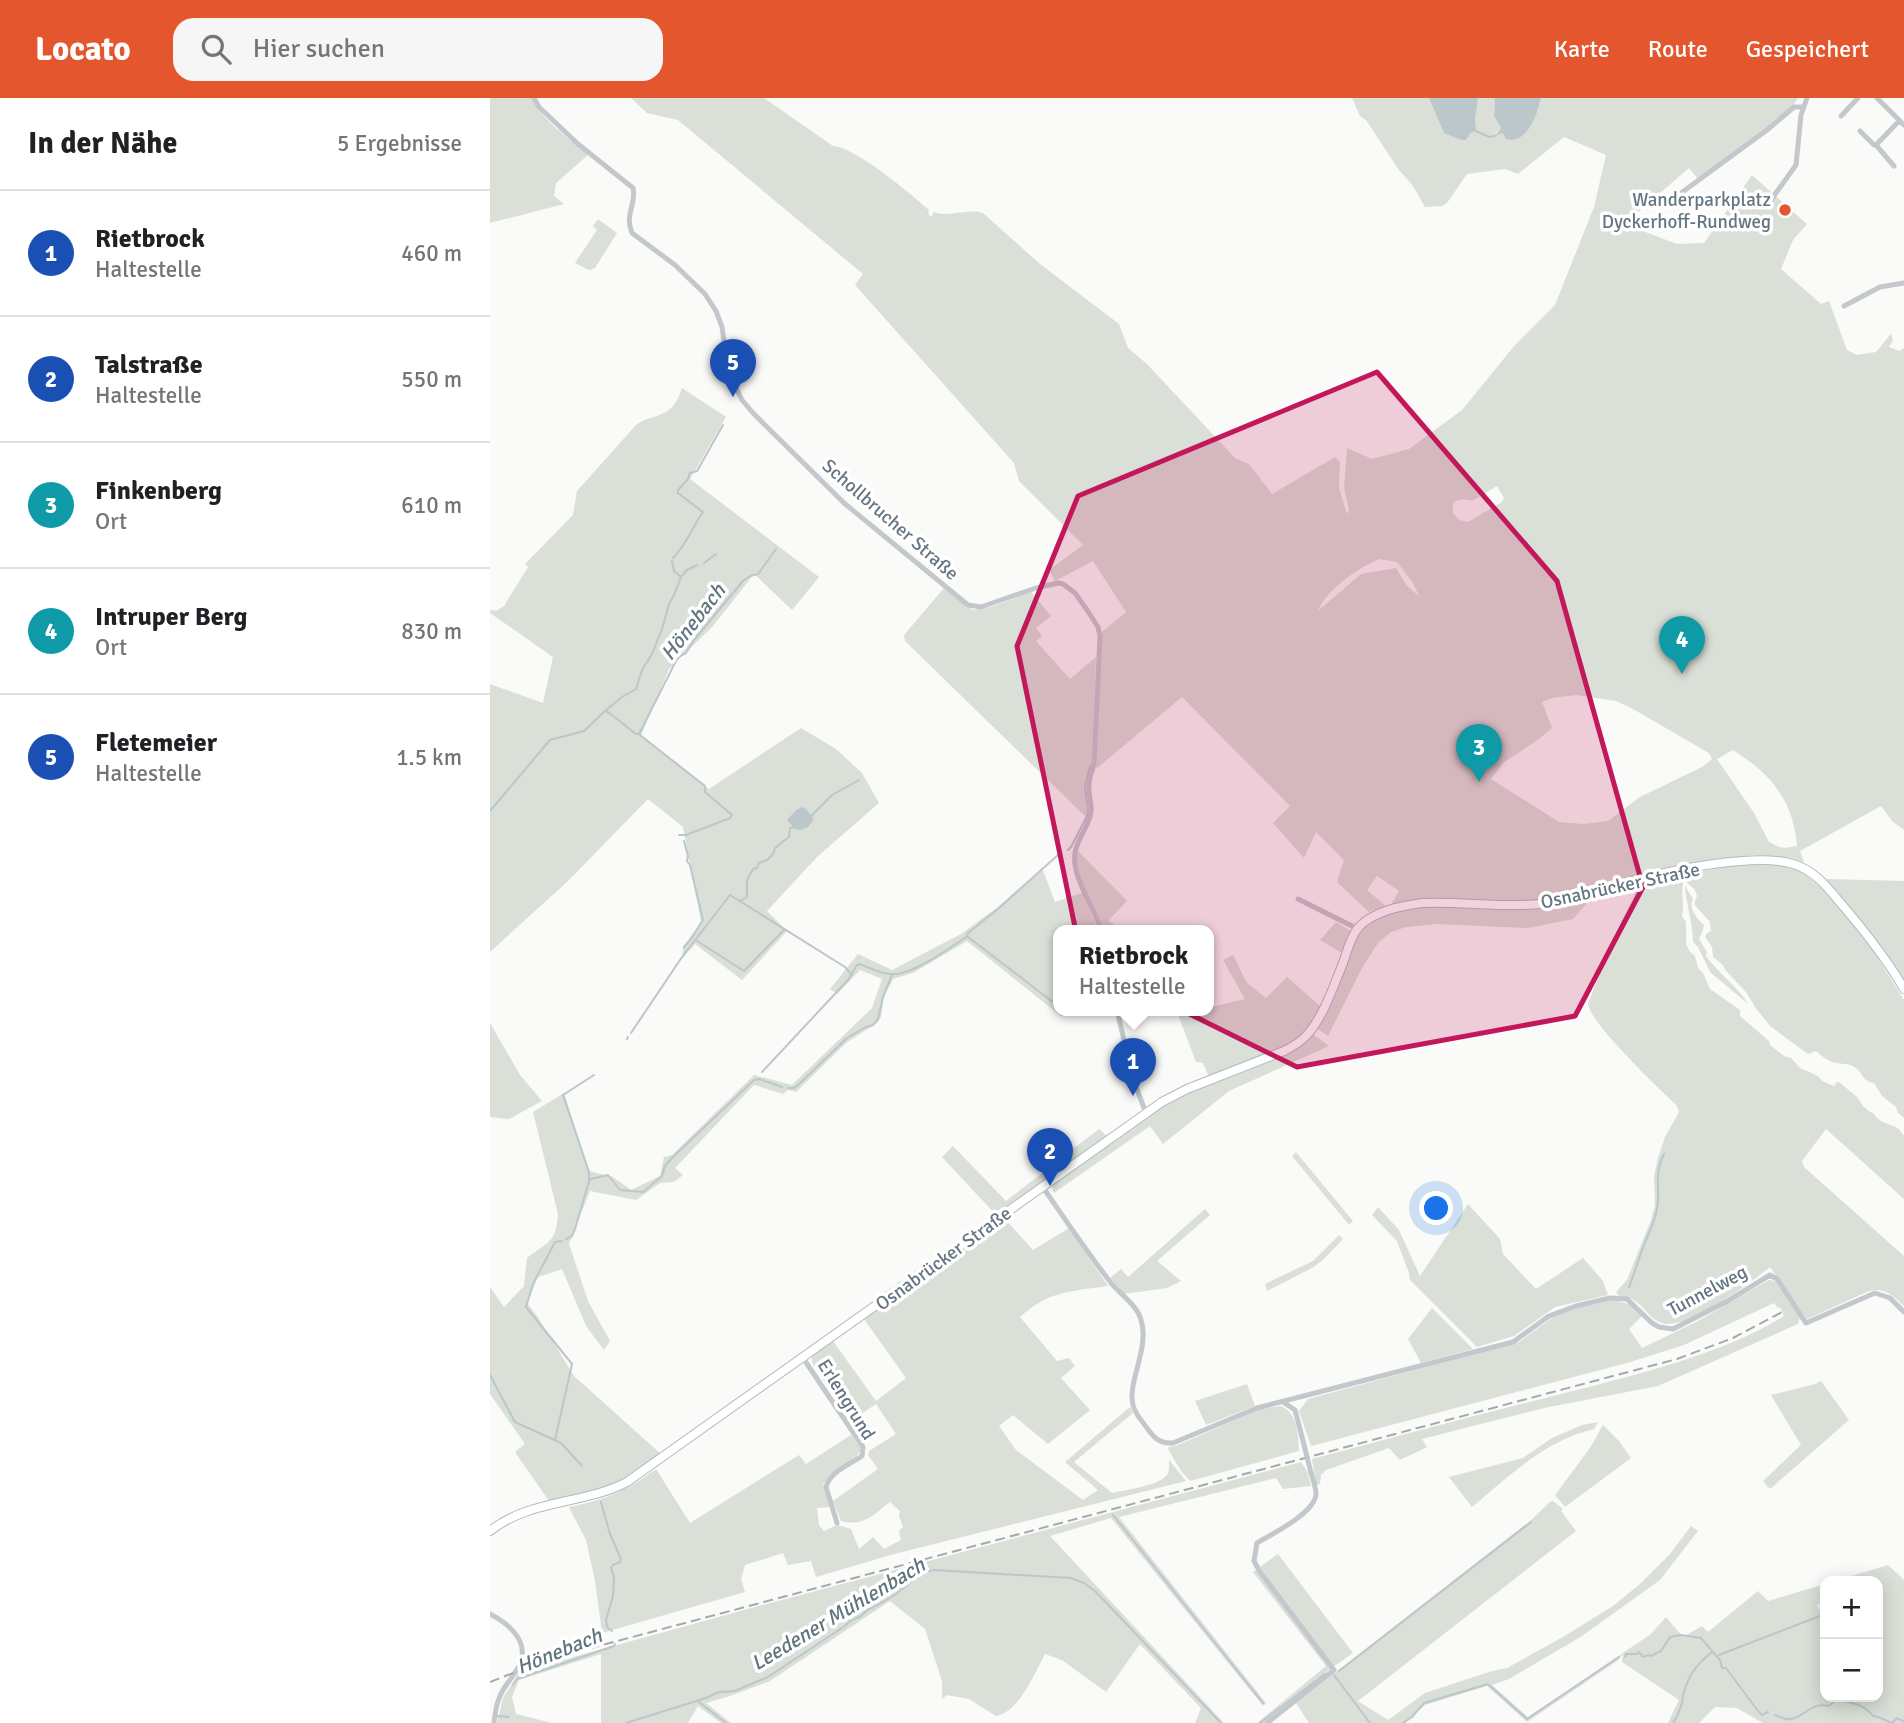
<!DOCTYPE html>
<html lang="de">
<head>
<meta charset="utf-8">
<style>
  :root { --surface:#fff; --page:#f6f6f6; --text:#202124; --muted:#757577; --line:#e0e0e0; --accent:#e4572e }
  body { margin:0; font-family:Signika,sans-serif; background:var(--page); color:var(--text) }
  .controls { position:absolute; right:21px; bottom:21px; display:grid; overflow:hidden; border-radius:14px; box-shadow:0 4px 18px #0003 }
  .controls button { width:63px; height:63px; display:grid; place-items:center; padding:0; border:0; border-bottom:2px solid var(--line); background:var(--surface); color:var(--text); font:35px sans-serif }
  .you { position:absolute; left:947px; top:1111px; width:24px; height:24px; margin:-18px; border:5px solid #fff; border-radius:50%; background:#1a73e8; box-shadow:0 0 0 10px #1a73e833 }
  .badge { display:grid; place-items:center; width:46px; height:46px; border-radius:50%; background:var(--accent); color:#fff; font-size:23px; font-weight:700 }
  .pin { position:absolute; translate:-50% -58px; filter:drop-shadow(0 2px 4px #0008) }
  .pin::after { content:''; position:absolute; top:37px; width:24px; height:21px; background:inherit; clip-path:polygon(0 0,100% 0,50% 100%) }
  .popup { position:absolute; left:563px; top:827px; width:161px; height:91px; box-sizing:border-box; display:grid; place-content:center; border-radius:14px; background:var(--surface); filter:drop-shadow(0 2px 5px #0005); font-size:23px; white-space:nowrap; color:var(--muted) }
  .popup b { font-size:26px; color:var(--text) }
  .popup::after { content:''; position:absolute; left:50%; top:100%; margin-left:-14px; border:14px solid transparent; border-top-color:var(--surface) }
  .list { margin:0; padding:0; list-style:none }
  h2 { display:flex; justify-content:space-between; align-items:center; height:91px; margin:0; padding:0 28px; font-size:30px }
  h2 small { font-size:23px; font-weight:400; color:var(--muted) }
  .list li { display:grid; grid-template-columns:46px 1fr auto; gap:21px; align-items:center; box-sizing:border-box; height:126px; padding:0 28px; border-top:2px solid var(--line) }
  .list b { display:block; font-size:26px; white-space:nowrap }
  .list p { margin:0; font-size:23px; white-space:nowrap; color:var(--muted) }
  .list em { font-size:23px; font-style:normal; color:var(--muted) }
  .icon { flex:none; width:38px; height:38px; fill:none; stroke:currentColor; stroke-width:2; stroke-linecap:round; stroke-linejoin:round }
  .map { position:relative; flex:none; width:1414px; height:1625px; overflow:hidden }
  header { display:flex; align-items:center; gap:42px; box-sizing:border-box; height:98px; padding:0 35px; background:var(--accent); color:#fff }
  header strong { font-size:33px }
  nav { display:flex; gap:38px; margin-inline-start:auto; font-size:24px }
  .search { width:490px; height:63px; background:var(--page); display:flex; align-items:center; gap:18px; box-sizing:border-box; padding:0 24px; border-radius:21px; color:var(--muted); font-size:26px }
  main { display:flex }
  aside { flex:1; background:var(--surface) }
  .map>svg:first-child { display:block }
</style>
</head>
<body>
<header>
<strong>Locato</strong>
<div class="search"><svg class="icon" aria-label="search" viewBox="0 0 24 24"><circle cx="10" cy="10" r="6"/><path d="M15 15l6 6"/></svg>Hier suchen</div>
<nav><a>Karte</a><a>Route</a><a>Gespeichert</a></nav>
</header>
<main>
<aside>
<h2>In der Nähe<small>5 Ergebnisse</small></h2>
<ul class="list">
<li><span class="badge" style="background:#1a4fb4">1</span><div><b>Rietbrock</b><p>Haltestelle</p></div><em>460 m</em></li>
<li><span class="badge" style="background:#1a4fb4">2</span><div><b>Talstraße</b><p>Haltestelle</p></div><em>550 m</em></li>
<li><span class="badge" style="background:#0f9aa8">3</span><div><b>Finkenberg</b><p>Ort</p></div><em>610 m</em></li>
<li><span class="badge" style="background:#0f9aa8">4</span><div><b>Intruper Berg</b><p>Ort</p></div><em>830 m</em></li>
<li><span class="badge" style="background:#1a4fb4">5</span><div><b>Fletemeier</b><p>Haltestelle</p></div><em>1.5 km</em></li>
</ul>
</aside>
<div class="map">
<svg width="1414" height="1625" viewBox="0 0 1414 1625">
  <rect width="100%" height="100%" fill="#fafaf8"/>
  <path fill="#dadfd7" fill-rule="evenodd" d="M0 0H42C49 20 82 42 98 57L66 85 64 98 74 106 0 125Z
    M141 0H274L343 48C365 49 421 96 439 112L438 115 441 119 444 114C459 120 477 110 493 115L550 166 629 226 638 250 657 266 745 360 759 366 782 396 845 359 850 364 849 390 857 416 859 412 854 390 857 350 882 361 919 351 972 312 1025 247 1065 207 1104 109 1116 57 1074 39 1028 76 1015 71 977 76 957 105 952 108 935 109 923 88 909 72 876 22 870 18 862 0H939L954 34 971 42H976L977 38 983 33 988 0H1005L1004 18 1011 30 1005 36 1013 35 1048 12 1051 0H1308L1302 9 1279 29 1208 81 1199 70 1134 126 1187 146 1214 145 1262 77 1317 126 1303 142 1291 171 1331 206 1339 203 1357 252 1367 257 1386 254 1401 236 1403 242 1399 249 1409 253 1414 250V732L1402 723 1391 708 1310 753 1314 764 1303 760 1261 757 1187 771 1104 797 1083 821 1038 830 947 826 916 829 901 834 888 845 872 870 838 938 826 930 864 844C875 827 887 820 906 814L902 805 909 793 887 778 877 792 896 808 879 814 847 784 854 762 826 734 814 760 783 725 800 708 692 599 606 671 612 534 636 514 603 463 565 483 559 472 593 447 529 383 524 365 365 187 373 176 188 22 157 15ZM1007 388 1014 400 1012 404 978 424 969 422 963 415V406C970 398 976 403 984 402ZM890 461 907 464 923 485 929 498 917 488 906 470 871 476 828 513C835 493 870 468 890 461ZM1086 597 1126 603 1143 611 1219 655 1222 661 1212 669 1150 699 1118 723 1093 726 1069 724 1001 681 1013 665 1049 641 1062 630 1052 604 1062 600ZM1243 652C1281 676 1303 702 1307 748L1295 750 1289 749 1279 744 1264 715 1227 661Z
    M108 121 127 135 105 170 99 172 85 165 107 132 103 128Z
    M192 290 236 319 200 381 329 479 302 512 264 476 223 528 179 571 151 638 219 691 311 630 346 651 372 675 389 705 327 759 277 813 297 833 252 882 205 846 192 861 193 849 211 824 193 729 158 701 78 783 0 854V586L53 605 63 559 0 515V512L6 513 14 508 38 469 35 466 83 417 87 393 146 327C158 318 175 319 184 307 188 302 190 295 192 290Z
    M454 490 483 512 501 509 541 494 561 518 546 530 552 538 546 543 580 581 606 559 602 665 596 685 597 720 415 543 414 537Z
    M588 753 637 803 618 823 635 832H613C607 809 581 775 588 753Z
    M1271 765 1290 766 1304 771 1315 776 1331 790 1350 810 1383 852 1414 902V1020L1408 1015 1406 1009 1392 998 1384 985C1372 983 1374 977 1367 971 1359 963 1349 968 1340 963 1335 961 1330 956 1326 953L1318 956 1280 928 1265 909 1256 894 1236 873 1233 867 1223 859 1222 849 1215 839 1217 835 1221 833 1220 824 1204 806 1207 798 1205 792 1194 782C1190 794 1195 807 1192 818L1196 824V846L1200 854 1205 858 1208 870 1213 875 1220 891 1250 912V918L1279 943 1280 947 1294 958 1301 960 1310 970 1328 978 1332 983 1344 988 1347 984H1349L1367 999 1373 1008 1380 1014H1382C1395 1032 1404 1021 1414 1038V1101L1336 1031 1312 1063 1314 1069 1414 1158V1208C1403 1198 1395 1189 1379 1193L1317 1221 1280 1169C1261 1184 1192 1237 1169 1224 1152 1215 1154 1201 1129 1198L1126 1194 1137 1182 1161 1122 1165 1107 1164 1078 1168 1060 1175 1039 1189 1014 1187 1008C1168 989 1102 928 1098 906L1121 846 1150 785 1240 768Z
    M552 770 565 804 592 795 608 832H568V912H573L572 919 477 843 423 875 403 881 394 898 391 919 387 925 356 945 306 994 298 992 293 996 264 987 185 1070 193 1077 184 1084 170 1085 146 1102 100 1093 79 1146 98 1203 120 1243 114 1252 96 1228 72 1171 48 1179 37 1205 47 1218 84 1278 172 1357 146 1375 113 1392 59 1403 25 1354 35 1346 0 1296V1189L14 1209 34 1188 37 1160C59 1143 66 1145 68 1116L43 1014 74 995 99 1073 123 1079 141 1092 170 1078 174 1059 182 1057 264 977 302 987 382 910 392 881 370 872 347 896 340 891 368 856 402 872 471 836 509 808Z
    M1338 781 1414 783V884L1387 843 1336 783Z
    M1195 788 1203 801C1198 811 1207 820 1214 827L1213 832 1209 841 1217 854 1216 858C1227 874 1249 890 1258 906L1220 874 1208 849 1203 844C1203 824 1196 807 1195 788Z
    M846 824 861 833 852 855 830 842Z
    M743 857 757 885 776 900 797 879 830 908C826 916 822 925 817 932 798 956 748 968 719 979L713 965 706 964 687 914 718 912V910L755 901 733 862Z
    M0 925 30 977 52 1003 19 1021 0 1019Z
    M823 936 839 948 739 993 673 1046 660 1028 564 1095 562 1090 565 1084 677 1006 703 993 796 957 818 943Z
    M609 1031 617 1038 507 1118 452 1059 463 1048 516 1103Z
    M806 1054 863 1123 859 1127 802 1058Z
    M978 1106 1010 1141 1013 1156 1046 1191 1093 1160 1113 1183 1118 1197 1065 1209 1024 1238 987 1249 920 1182 919 1175 907 1143 882 1117 888 1109 909 1132 930 1178Z
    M715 1111 720 1117 667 1163 691 1183 677 1190 634 1196 620 1180 631 1171 638 1179Z
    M514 1120 543 1152 579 1130 618 1188C582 1193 558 1193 530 1219L567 1263 579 1260 585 1268 571 1280 600 1312 558 1346 523 1317 509 1328 526 1352 593 1402 608 1392 575 1364 640 1309 643 1315 584 1364 622 1395C635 1392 667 1388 676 1378 680 1374 679 1368 679 1362L696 1383 404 1456 326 1479 321 1463 298 1467 293 1455 255 1467 251 1481 255 1494 112 1535 105 1483 96 1442 79 1409C115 1402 136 1393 166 1371L200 1425 309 1357 316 1366 361 1337 370 1349V1353L367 1358 333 1386 340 1409 327 1410 329 1427 334 1433 347 1427 361 1431 369 1451 383 1439 394 1451 411 1442 409 1433 413 1429 409 1418 410 1413 400 1404C383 1417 374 1429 351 1423L343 1403 388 1371 378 1357 379 1353 406 1336 386 1306 359 1324 322 1264V1258L343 1243 386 1303 416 1280 374 1221Z
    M849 1137 853 1141 833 1162 822 1170 777 1193 775 1186 823 1163Z
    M1279 1182 1285 1183 1310 1218 1308 1226 1168 1288 1054 1310 932 1341 937 1349 910 1362 899 1350 836 1372 831 1377 830 1386 826 1387 822 1361C901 1340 979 1319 1059 1299 1133 1280 1230 1258 1294 1218L1290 1209 1288 1210 1284 1205 1194 1247 1137 1265 821 1348 809 1313 818 1301 1029 1244 1066 1217 1091 1209 1124 1202 1142 1207 1152 1218 1139 1231 1152 1250 1210 1222Z
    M942 1210 983 1251 931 1265 918 1241Z
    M1331 1283 1359 1322 1280 1391 1273 1383 1311 1347 1281 1297 1325 1286Z
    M757 1286 765 1308 716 1327 705 1303Z
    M791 1308C808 1316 808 1336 809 1353L700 1383 691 1373 678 1351 679 1349 688 1347 770 1311Z
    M1108 1324 1104 1331C1054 1343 1021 1377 982 1409L959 1379 1033 1360 1062 1340 1092 1327Z
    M1113 1327 1129 1343 1141 1360 1075 1409 1065 1397 1100 1350Z
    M811 1364 817 1373 821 1388 793 1391 786 1380 629 1419 776 1605 773 1608 621 1420 560 1438 734 1625H705L711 1610 650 1546 616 1594 572 1562 555 1556C544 1576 530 1613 506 1618L479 1601 457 1597 452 1601V1583L435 1531 400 1503 280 1583 240 1598 216 1605 241 1625H231L208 1608 198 1625H111V1556L29 1582 22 1599 26 1616 62 1625H7L13 1600 29 1574 265 1509Z
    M1063 1403 1073 1411 1071 1413 1086 1433 868 1603 898 1622 935 1595 999 1574 1017 1570 1073 1539 1123 1508 1150 1486 1180 1456 1201 1428 1208 1433 1170 1482 1092 1538 1019 1581 1002 1587 1038 1619 1161 1536 1176 1519 1193 1539 1212 1528 1218 1534 1268 1493 1278 1503 1335 1486V1504L1327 1507 1331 1514 1335 1513V1599H1388V1483H1345L1398 1467 1414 1482V1625H1273L1247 1610 1225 1609 1209 1625H1178L1189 1602 1132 1564 1133 1556 1127 1563 1037 1624 997 1588 935 1607 915 1625H819L806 1605 1040 1423 1060 1404Z
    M788 1456 863 1555 839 1572 774 1625H767L836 1568 763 1474Z"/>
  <path fill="#bbc7cb" d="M939 0H988L985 22 986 33 980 35 976 42H971L954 35Z
    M1005 0H1051C1047 17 1037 47 1016 41L1013 35 1005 38 1011 30 1004 18Z
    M312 709 316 711 324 721 318 729 311 732 305 731 297 722 306 712Z"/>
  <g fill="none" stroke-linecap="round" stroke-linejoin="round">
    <path stroke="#bbc7cb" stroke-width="2" d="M986 33 999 39 1005 38
      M183 460C197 446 202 430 213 414L188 395V392L198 381 200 375 207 373 233 327
      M182 463 184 473 191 479
      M214 465 226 456
      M115 613 132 599 146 591 152 572 162 556 172 531 179 506 184 497 191 479 197 472 207 467
      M150 637 215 688V694L242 717 240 720 196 737H189
      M0 713 60 642 94 633 115 613 118 614 146 636H149L188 559 196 555 204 542 253 483 260 478 268 476 286 451
      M322 717 342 697 369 682
      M194 743 198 758 197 763 200 767 213 822 201 841 194 849
      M578 752 581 749 597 718 598 712 595 688 600 668
      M250 803 257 799V782L263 771 267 770 269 765 277 762 283 756 285 750 299 739 300 730 304 729
      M478 839 568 908
      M207 843 254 873 294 832
      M141 935 192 859 240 797 355 869 362 877
      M137 941 138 939
      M272 974 358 882 367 867 370 866C379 870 392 876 402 876 421 878 460 850 476 839L478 835 508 811 569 756
      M298 990H303L307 988 357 940 374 930 383 927 388 921 393 899 402 877
      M99 1081V1074L73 997 104 977
      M76 1141 82 1138 85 1131 99 1083 101 1081 118 1077 130 1092 153 1094 172 1078 175 1068 182 1060 264 982 269 981 292 989
      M1139 1189C1145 1175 1150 1155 1156 1142 1161 1131 1165 1122 1167 1111 1171 1091 1163 1076 1174 1056
      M0 1277 25 1324 71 1345 92 1368
      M65 1342 82 1266 36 1209 43 1186 65 1144 72 1143
      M111 1404 120 1436 131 1461 130 1464 123 1467 121 1470 124 1479 123 1498 116 1522 117 1529 122 1533
      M623 1417 773 1605
      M1229 1557 1335 1516
      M1135 1559 1136 1556H1147L1149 1554 1153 1559 1159 1557 1161 1558 1171 1553 1180 1539 1191 1537 1211 1540 1230 1562 1232 1570H1236L1268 1613 1272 1617 1278 1614
      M849 1573 1041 1424
      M844 1577 880 1625
      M23 1587 27 1581 124 1548 125 1546
      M209 1604 236 1625
      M1285 1617C1290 1619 1296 1622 1301 1621 1315 1618 1322 1604 1338 1608L1347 1602C1361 1605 1373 1605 1383 1618 1390 1619 1395 1622 1402 1625L1407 1620 1414 1624
      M7 1618 19 1619
      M136 1625 216 1600 229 1594 245 1593 278 1579 355 1528C360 1522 365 1521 371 1518 376 1514 376 1511 382 1510L405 1497 432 1475 444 1472 581 1480 594 1485 605 1493 731 1625
      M770 1625 835 1576
      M913 1625 922 1619 934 1605 998 1586 1037 1621 1129 1559
      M1183 1625C1187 1619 1190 1612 1192 1605 1193 1601 1192 1597 1194 1594 1199 1576 1208 1565 1222 1554"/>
    <g stroke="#b3babf" stroke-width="10">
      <path id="secondary" d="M0 1433C40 1401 93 1407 137 1384L672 1004 697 991 794 953C802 949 810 944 816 938 833 920 844 887 853 865 857 854 860 840 868 830 883 813 911 808 932 805 978 803 1027 812 1071 803 1094 799 1116 791 1138 784 1177 773 1276 751 1311 769 1329 777 1341 794 1354 809 1376 835 1397 861 1414 891"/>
    </g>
    <path stroke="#c3c8cc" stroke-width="5" d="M44 0 49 9 88 46 143 90C147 106 134 116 142 135L185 167 215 196 226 213 232 229 237 265 244 286 252 302 263 315 354 405 478 507 491 509 546 490 568 485 573 486 585 495 597 512 608 529 610 538 604 666C602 673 599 680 599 687 598 696 602 705 601 714 599 729 587 740 585 755 581 778 604 809 611 832
      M1387 0 1414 27
      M1351 18 1368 0
      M1370 33 1384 47H1386L1409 23
      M1386 47 1404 68
      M1176 106 1277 32 1304 9H1313
      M1276 109 1306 67 1311 17 1317 0
      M1354 208 1390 189 1414 185
      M808 801 868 831
      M627 912 643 981 656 1015
      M552 1088C575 1121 597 1154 621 1185 631 1197 647 1207 651 1222 660 1250 637 1284 643 1307 645 1316 652 1323 657 1330 664 1340 670 1346 683 1345L767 1310 1023 1244 1059 1218 1086 1208 1120 1200 1137 1201 1162 1225 1169 1229 1183 1231 1236 1204 1280 1177 1287 1181 1316 1225 1385 1195 1400 1200 1414 1214
      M313 1260 373 1349 372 1358C359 1367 340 1374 336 1389L347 1425
      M793 1304 805 1312 812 1339
      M0 1516C17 1525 38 1541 31 1564 26 1576 15 1586 10 1598 6 1606 5 1616 4 1625
      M777 1625 844 1572 770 1474 764 1463 767 1445C782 1436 825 1415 826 1396 826 1390 823 1381 821 1375"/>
    <use href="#secondary" stroke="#fff" stroke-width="8"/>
    <path stroke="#a2aab0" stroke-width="2" stroke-dasharray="10 5" stroke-linecap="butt" d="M0 1584 41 1568 101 1550 1187 1261 1243 1240 1292 1214"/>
    <path stroke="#c3c8cc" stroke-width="5" d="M812 1339 821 1375"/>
  </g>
  <path fill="#c2185b" fill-opacity="0.2" stroke="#c2185b" stroke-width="5" stroke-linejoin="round" d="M887 274 1067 483 1153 789 1085 918 807 969 592 863 527 548 588 398Z"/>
  <circle fill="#e4572e" stroke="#fff" stroke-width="2.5" cx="1295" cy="112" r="7"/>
  <g text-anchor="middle" stroke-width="7" stroke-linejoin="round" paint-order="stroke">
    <g font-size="19" fill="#657683" stroke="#fff" text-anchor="end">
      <text x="1281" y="108">Wanderparkplatz<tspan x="1281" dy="22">Dyckerhoff-Rundweg</tspan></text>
    </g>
    <g font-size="19" fill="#657683" stroke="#fff">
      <text transform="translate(401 421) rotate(41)" y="7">Schollbrucher Straße</text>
      <text transform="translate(1130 787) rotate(-12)" y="7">Osnabrücker Straße</text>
      <text transform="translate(453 1160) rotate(-36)" y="7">Osnabrücker Straße</text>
      <text transform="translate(1217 1192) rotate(-28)" y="7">Tunnelweg</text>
      <text transform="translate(357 1301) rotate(58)" y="7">Erlengrund</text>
    </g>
    <g font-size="21" font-style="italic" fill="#60757c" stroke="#fff">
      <text transform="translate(203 524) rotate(-52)" y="7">Hönebach</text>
      <text transform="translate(348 1516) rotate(-31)" y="7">Leedener Mühlenbach</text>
      <text transform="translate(69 1553) rotate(-22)" y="7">Hönebach</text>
    </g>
  </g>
</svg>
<div class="controls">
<button>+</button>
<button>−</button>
</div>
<div class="you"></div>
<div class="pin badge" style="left:643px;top:998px;background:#1a4fb4">1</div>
<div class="popup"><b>Rietbrock</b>Haltestelle</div>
<div class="pin badge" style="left:560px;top:1088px;background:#1a4fb4">2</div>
<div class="pin badge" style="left:989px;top:684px;background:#0f9aa8">3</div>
<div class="pin badge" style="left:1192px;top:576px;background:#0f9aa8">4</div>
<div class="pin badge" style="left:243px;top:299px;background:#1a4fb4">5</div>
</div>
</main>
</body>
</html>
